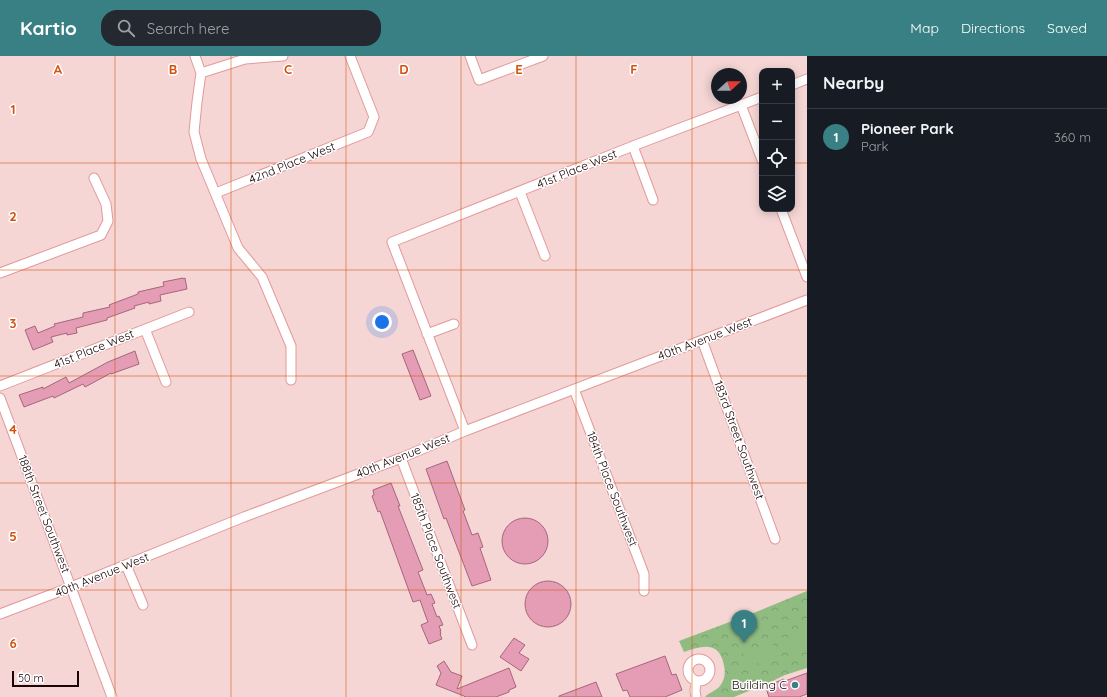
<!DOCTYPE html>
<html lang="en">
<head>
<meta charset="utf-8">
<style>
  :root { --surface:#171b24; --page:#242831; --text:#f1f3f6; --muted:#9ea1a6; --line:#363941; --accent:#388083 }
  body { margin:0; font-family:Quicksand,sans-serif; background:var(--page); color:var(--text) }
  .controls { position:absolute; right:12px; top:12px; display:grid; overflow:hidden; border-radius:8px; box-shadow:0 2px 10px #0003 }
  .controls button { width:36px; height:36px; display:grid; place-items:center; padding:0; border:0; border-bottom:1px solid var(--line); background:var(--surface); color:var(--text); font:20px sans-serif }
  .compass { position:absolute; left:711px; top:12px; width:36px; height:36px; border-radius:50%; background:var(--surface); box-shadow:0 2px 10px #0003; rotate:69deg }
  .scale { position:absolute; left:12px; bottom:10px; width:67px; box-sizing:border-box; padding-left:4px; border:2px solid #1b0405; border-top:0; font-size:11px; line-height:14px; white-space:nowrap; color:#1b0405; -webkit-text-stroke:3px #fff; paint-order:stroke }
  .you { position:absolute; left:382px; top:266px; width:14px; height:14px; margin:-10px; border:3px solid #fff; border-radius:50%; background:#1a73e8; box-shadow:0 0 0 6px #1a73e833 }
  .badge { display:grid; place-items:center; width:26px; height:26px; border-radius:50%; background:var(--accent); color:#fff; font-size:13px; font-weight:700 }
  .pin { position:absolute; translate:-50% -33px; filter:drop-shadow(0 1px 2px #0008) }
  .pin::after { content:''; position:absolute; top:21px; width:14px; height:12px; background:inherit; clip-path:polygon(0 0,100% 0,50% 100%) }
  .list { margin:0; padding:0; list-style:none }
  h2 { display:flex; justify-content:space-between; align-items:center; height:52px; margin:0; padding:0 16px; font-size:17px }
  h2 small { font-size:13px; font-weight:400; color:var(--muted) }
  .list li { display:grid; grid-template-columns:26px 1fr auto; gap:12px; align-items:center; box-sizing:border-box; height:56px; padding:0 16px; border-top:1px solid var(--line) }
  .list b { display:block; font-size:15px; white-space:nowrap }
  .list p { margin:0; font-size:13px; white-space:nowrap; color:var(--muted) }
  .list em { font-size:13px; font-style:normal; color:var(--muted) }
  .icon { flex:none; width:22px; height:22px; fill:none; stroke:currentColor; stroke-width:2; stroke-linecap:round; stroke-linejoin:round }
  .map { position:relative; flex:none; width:807px; height:641px; overflow:hidden }
  header { display:flex; align-items:center; gap:24px; box-sizing:border-box; height:56px; padding:0 20px; background:var(--accent); color:#fff }
  header strong { font-size:19px }
  nav { display:flex; gap:22px; margin-inline-start:auto; font-size:14px }
  .search { width:280px; height:36px; background:var(--page); display:flex; align-items:center; gap:10px; box-sizing:border-box; padding:0 14px; border-radius:16px; color:var(--muted); font-size:15px }
  main { display:flex }
  aside { flex:1; background:var(--surface) }
  .map>svg:first-child { display:block }
</style>
</head>
<body>
<header>
<strong>Kartio</strong>
<div class="search"><svg class="icon" aria-label="search" viewBox="0 0 24 24"><circle cx="10" cy="10" r="6"/><path d="M15 15l6 6"/></svg>Search here</div>
<nav><a>Map</a><a>Directions</a><a>Saved</a></nav>
</header>
<main>
<div class="map">
<svg width="807" height="641" viewBox="0 0 807 641">
  <defs>
    <pattern id="park-crowns" width="20" height="18" patternUnits="userSpaceOnUse"><rect width="20" height="18" fill="#90bc82"/><path d="M2 6a3 3 0 1 1 6 0M12 15a3 3 0 1 1 6 0" fill="none" stroke="#7ca06f"/></pattern>
  </defs>
  <rect width="100%" height="100%" fill="#f5d6d5"/>
  <path fill="url(#park-crowns)" d="M807 535V612L785 619 766 628 734 641H705C708 637 716 635 720 630 724 625 726 617 724 610 720 585 703 589 684 596L679 585 756 556Z"/>
  <path fill="#90bc82" d="M807 573V589L793 594 788 580Z
    M772 586 777 600 747 611 743 597Z"/>
  <path fill="#e49db4" stroke="#a7657c" d="M183 222V223L185 222 187 233 160 239 161 245 149 248V246L134 250 135 252 107 262V264L76 272 77 277 67 279V277L51 281 53 286 33 294 25 274 35 270 38 277 55 270 54 268 83 261V257L110 251 109 249 138 238V236L164 230 163 226Z
    M413 294 431 340 420 344 402 298Z
    M135 295 139 308 111 318V317L85 331 83 328 54 342 53 340 24 351 19 339 43 331V333L66 321 69 327 108 306Z
    M447 405 465 454 463 455 472 479 478 477 483 491 480 492 491 524 472 530 446 462 444 463 426 413Z
    M391 427 400 450H398L423 514 418 516 427 539 431 538 435 547 432 548 437 561 439 560 443 569 439 570 441 575H440L441 578H440L442 583 429 588 421 569 428 566 426 561 420 544 413 546 380 455 378 456 372 440 374 439 373 434Z
    M502 485a23 23 0 1 1 46 0a23 23 0 1 1-46 0Z
    M525 548a23 23 0 1 1 46 0a23 23 0 1 1-46 0Z
    M514 582 525 589 519 597 529 603 521 615 500 601Z
    M665 600 672 619 676 618 682 634 665 641H630L627 634 623 635 616 618Z
    M444 605 451 616 462 620 457 633 509 612 516 631 509 634V636L496 641H465L464 640 436 629 441 617 437 610Z
    M807 617V638L799 641H769L766 632H767V630L784 623 785 625Z
    M596 626 602 641H559V640Z"/>
  <g fill="none" stroke-linecap="round" stroke-linejoin="round">
    <g stroke="#e3999b" stroke-width="11">
      <path id="minor" d="M195 0 201 17 197 46 194 76 201 103 238 192 262 221 291 290V324
        M470 0 479 24 543 0
        M201 17 245 3 283 0
        M792 29 807 23
        M741 49 762 104
        M633 90 653 144
        M520 136 545 200
        M216 137 368 76 374 61 350 0
        M781 153 807 221
        M0 217 101 179 108 165 106 148 94 122
        M145 273 166 326
        M427 278 454 268
        M702 284 775 483
        M0 330 189 256
        M574 333 644 518V535
        M0 342 112 641
        M465 375 392 186 633 90 762 41
        M401 402 472 589
        M126 509 143 549
        M0 558 71 531 244 461 401 402 465 375 807 244
        M688 614a11 11 0 1 1 22 0a11 11 0 1 1-22 0Z
        M696 625 695 635 696 641"/>
    </g>
    <use href="#minor" stroke="#fff" stroke-width="9"/>
  </g>
  <path fill="none" stroke="#d4500b" stroke-width="1" stroke-opacity="0.55" d="M115 0V641M231 0V641M346 0V641M461 0V641M576 0V641M692 0V641M0 107H762M792 107H807M0 214H807M0 320H807M0 427H807M0 534H807"/>
  <circle fill="#388083" stroke="#fff" stroke-width="1.5" cx="795" cy="629" r="4"/>
  <g text-anchor="middle" stroke-width="3" stroke-linejoin="round" paint-order="stroke">
    <g font-size="12" fill="#1b0405" stroke="#fff">
      <text transform="translate(292 107) rotate(-22)" y="4">42nd Place West</text>
      <text transform="translate(577 113) rotate(-22)" y="4">41st Place West</text>
      <text transform="translate(705 283) rotate(-21)" y="4">40th Avenue West</text>
      <text transform="translate(94 293) rotate(-22)" y="4">41st Place West</text>
      <text transform="translate(739 384) rotate(70)" y="4">183rd Street Southwest</text>
      <text transform="translate(403 400) rotate(-22)" y="4">40th Avenue West</text>
      <text transform="translate(612 433) rotate(69)" y="4">184th Place Southwest</text>
      <text transform="translate(44 458) rotate(69)" y="4">188th Street Southwest</text>
      <text transform="translate(436 495) rotate(69)" y="4">185th Place Southwest</text>
      <text transform="translate(102 519) rotate(-22)" y="4">40th Avenue West</text>
    </g>
    <g font-size="12" fill="#1b0405" stroke="#fff" text-anchor="end">
      <text x="787" y="633">Building C</text>
    </g>
  </g>
  <g font-size="13" text-anchor="middle" font-weight="bold" fill="#d4500b" stroke="#fff" stroke-width="3" stroke-linejoin="round" paint-order="stroke">
    <text x="58" y="18">A</text>
    <text x="173" y="18">B</text>
    <text x="288" y="18">C</text>
    <text x="404" y="18">D</text>
    <text x="519" y="18">E</text>
    <text x="634" y="18">F</text>
    <text x="13" y="58">1</text>
    <text x="13" y="165">2</text>
    <text x="13" y="272">3</text>
    <text x="13" y="378">4</text>
    <text x="13" y="485">5</text>
    <text x="13" y="592">6</text>
  </g>
</svg>
<div class="controls">
<button>+</button>
<button>−</button>
<button><svg class="icon" aria-label="locate" viewBox="0 0 24 24"><circle cx="12" cy="12" r="6"/><path d="M12 2v4M12 18v4M2 12h4M18 12h4"/></svg></button>
<button><svg class="icon" aria-label="layers" viewBox="0 0 24 24"><path d="M12 4l9 5-9 5-9-5zM3 14l9 5 9-5"/></svg></button>
</div>
<svg class="compass" viewBox="-18 -18 36 36"><path d="M0-13l5 13h-10z" fill="#e53935"/><path d="M0 13l5-13h-10z" fill="#9ea1a6"/></svg>
<div class="scale">50 m</div>
<div class="you"></div>
<div class="pin badge" style="left:744px;top:587px">1</div>
</div>
<aside>
<h2>Nearby<small></small></h2>
<ul class="list">
<li><span class="badge">1</span><div><b>Pioneer Park</b><p>Park</p></div><em>360 m</em></li>
</ul>
</aside>
</main>
</body>
</html>
